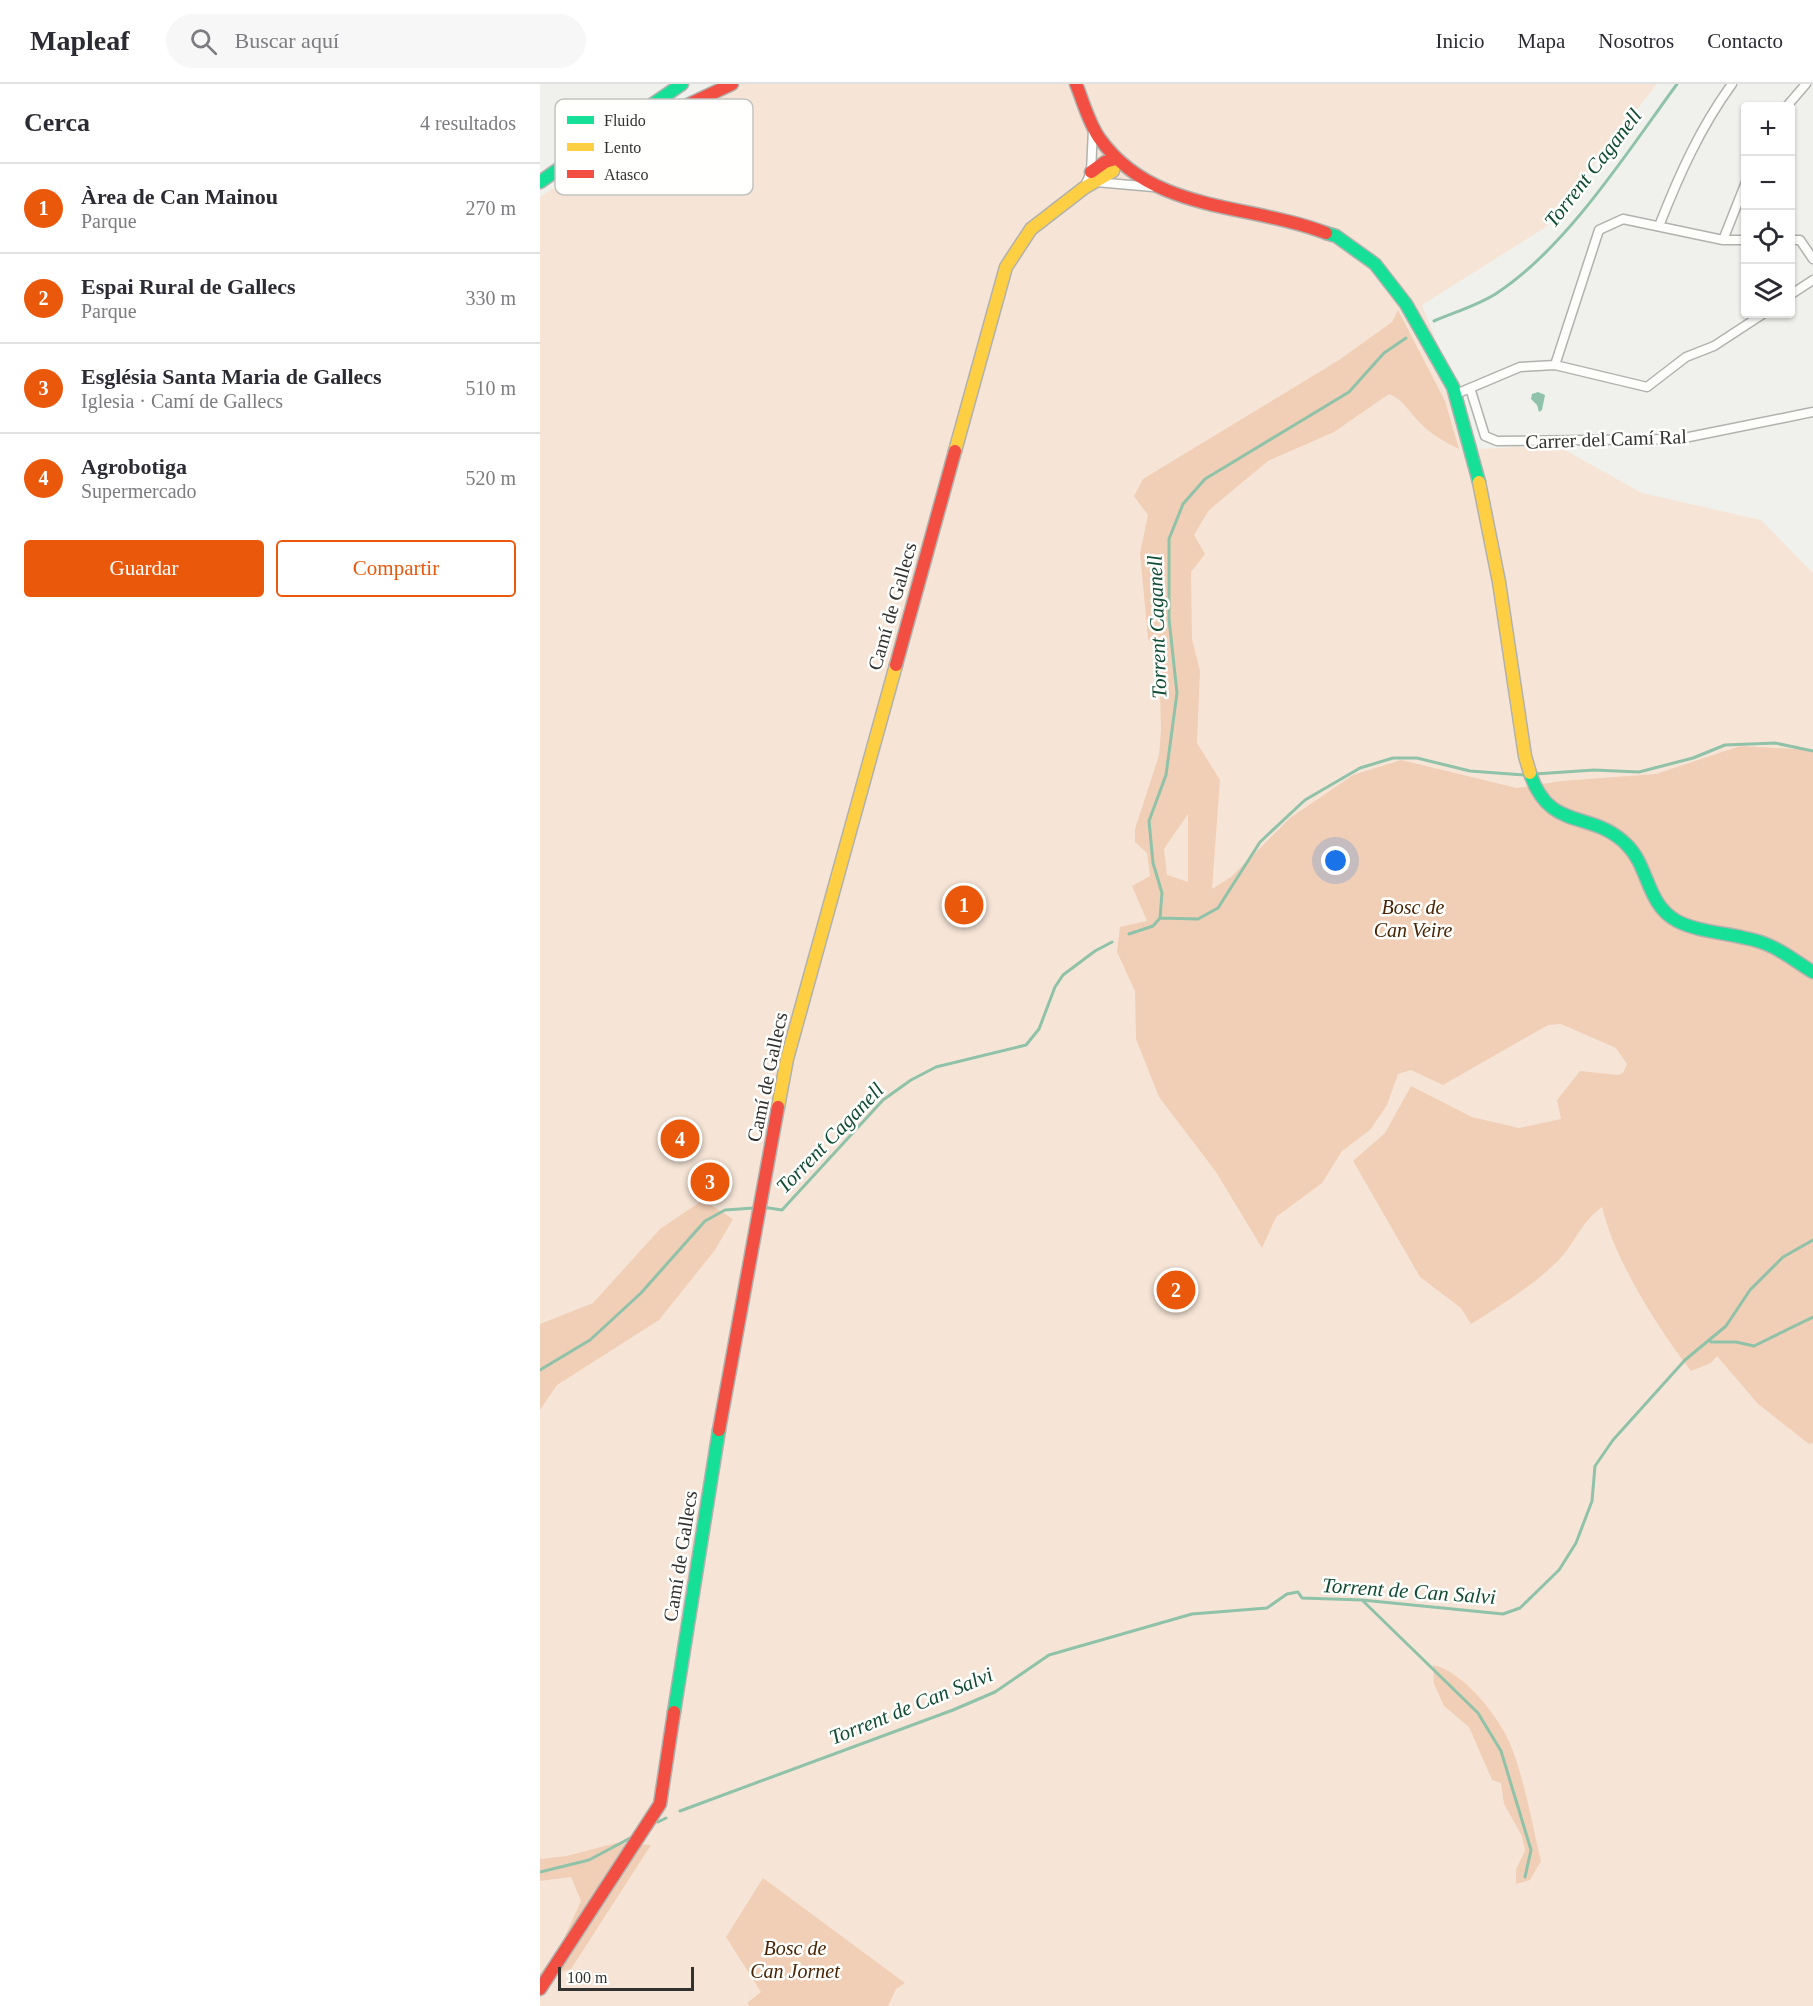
<!DOCTYPE html>
<html lang="es">
<head>
<meta charset="utf-8">
<style>
  :root { --surface:#fff; --page:#f7f7f7; --text:#2b2b33; --muted:#7c7c81; --line:#e1e1e2; --accent:#ea580c }
  body { margin:0; font-family:"Times New Roman",serif; background:var(--page); color:var(--text) }
  .controls { position:absolute; right:18px; top:18px; display:grid; overflow:hidden; border-radius:6px; box-shadow:0 2px 4px #0004 }
  .controls button { width:54px; height:54px; display:grid; place-items:center; padding:0; border:0; border-bottom:2px solid var(--line); background:var(--surface); color:var(--text); font:30px sans-serif }
  .scale { position:absolute; left:18px; bottom:15px; width:136px; box-sizing:border-box; padding-left:6px; border:3px solid #323230; border-top:0; font-size:16px; line-height:21px; white-space:nowrap; color:#323230; -webkit-text-stroke:4px #fffffe; paint-order:stroke }
  .you { position:absolute; left:796px; top:777px; width:21px; height:21px; margin:-15px; border:4px solid #fff; border-radius:50%; background:#1a73e8; box-shadow:0 0 0 9px #1a73e833 }
  .badge { display:grid; place-items:center; width:39px; height:39px; border-radius:50%; background:var(--accent); color:#fff; font-size:20px; font-weight:700 }
  .pin { position:absolute; translate:-50% -50%; border:3px solid #fff; box-shadow:0 2px 6px #0006 }
  .list { margin:0; padding:0; list-style:none }
  h2 { display:flex; justify-content:space-between; align-items:center; height:78px; margin:0; padding:0 24px; font-size:26px }
  h2 small { font-size:20px; font-weight:400; color:var(--muted) }
  .list li { display:grid; grid-template-columns:39px 1fr auto; gap:18px; align-items:center; box-sizing:border-box; height:90px; padding:0 24px; border-top:2px solid var(--line) }
  .list b { display:block; font-size:22px; white-space:nowrap }
  .list p { margin:0; font-size:20px; white-space:nowrap; color:var(--muted) }
  .list em { font-size:20px; font-style:normal; color:var(--muted) }
  .actions { display:flex; gap:12px; padding:18px 24px }
  .actions a { flex:1; padding:14px 0; border:2px solid var(--accent); border-radius:6px; text-align:center; font-size:21px; color:var(--accent) }
  .actions .main { background:var(--accent); color:#fff }
  .icon { flex:none; width:33px; height:33px; fill:none; stroke:currentColor; stroke-width:2; stroke-linecap:round; stroke-linejoin:round }
  .map { position:relative; flex:none; width:1273px; height:1922px; overflow:hidden }
  header { display:flex; align-items:center; gap:36px; box-sizing:border-box; height:84px; padding:0 30px; background:var(--surface); border-bottom:2px solid var(--line) }
  header strong { font-size:28px }
  nav { display:flex; gap:33px; margin-inline-start:auto; font-size:21px }
  .search { width:420px; height:54px; background:var(--page); display:flex; align-items:center; gap:15px; box-sizing:border-box; padding:0 21px; border-radius:33px; color:var(--muted); font-size:22px }
  main { display:flex }
  aside { flex:1; background:var(--surface) }
  .map>svg:first-child { display:block }
</style>
</head>
<body>
<header>
<strong>Mapleaf</strong>
<div class="search"><svg class="icon" aria-label="search" viewBox="0 0 24 24"><circle cx="10" cy="10" r="6"/><path d="M15 15l6 6"/></svg>Buscar aquí</div>
<nav><a>Inicio</a><a>Mapa</a><a>Nosotros</a><a>Contacto</a></nav>
</header>
<main>
<aside>
<h2>Cerca<small>4 resultados</small></h2>
<ul class="list">
<li><span class="badge">1</span><div><b>Àrea de Can Mainou</b><p>Parque</p></div><em>270 m</em></li>
<li><span class="badge">2</span><div><b>Espai Rural de Gallecs</b><p>Parque</p></div><em>330 m</em></li>
<li><span class="badge">3</span><div><b>Església Santa Maria de Gallecs</b><p>Iglesia · Camí de Gallecs</p></div><em>510 m</em></li>
<li><span class="badge">4</span><div><b>Agrobotiga</b><p>Supermercado</p></div><em>520 m</em></li>
</ul>
<div class="actions"><a class="main">Guardar</a><a>Compartir</a></div>
</aside>
<div class="map">
<svg width="1273" height="1922" viewBox="0 0 1273 1922">
  <rect width="100%" height="100%" fill="#f0f1ec"/>
  <path fill="#f6e5d7" d="M200 0H1117L1006 143 882 221 939 365 1016 361 1102 409 1221 436 1273 489V1922H0V113L104 46Z"/>
  <path fill="#f1cfb6" fill-rule="evenodd" d="M858 226 905 317 919 365C904 358 891 350 880 339 869 328 863 315 849 310L794 348 728 377 669 426 654 451 665 470 651 488 652 555 660 587 657 659 680 696 672 805 691 793 750 734 813 691 861 676 977 704 1021 697 1116 690 1200 662 1273 666V1359L1269 1360 1218 1320 1177 1272 1171 1279 1151 1287C1117 1243 1075 1177 1062 1123 1039 1140 1035 1160 1018 1177 992 1202 962 1221 931 1240L921 1224 880 1193 813 1077 845 1049 871 1002 932 1033 979 1044 1021 1035 1017 1016 1040 987 1078 991 1083 989 1087 980 1076 964 1021 940 1008 941 903 1001 871 986 858 990 847 1021 830 1046 802 1067 782 1099 736 1133 722 1164 676 1088 619 1013 596 955 595 907 577 868 580 843 607 837 592 802 610 792 607 769 595 758V745L619 671 621 646 619 568 608 555 600 469 608 431 594 412 603 395 799 276 852 238ZM648 730V798L627 791 624 765Z
    M163 1116 193 1135 175 1166 119 1236 17 1301 0 1326V1240L53 1219 120 1145Z
    M893 1581C921 1587 951 1624 965 1649 982 1681 992 1740 1001 1777L990 1796 976 1800V1785L985 1767 982 1752 964 1720 961 1699 952 1696 929 1643 904 1622 894 1600Z
    M76 1759 111 1761 31 1885 0 1894V1890L20 1863 41 1817 31 1793 0 1797V1775L27 1772Z
    M223 1794 365 1899 356 1905 348 1922H210L207 1919 221 1908 186 1853Z"/>
  <path fill="#8fc2a8" d="M998 308 1005 311 1002 326 999 328 997 321 991 315 992 310Z"/>
  <g fill="none" stroke-linecap="round" stroke-linejoin="round">
    <path stroke="#8fc2a8" stroke-width="3" d="M894 237C915 228 939 221 957 209 1027 163 1088 67 1137 0
      M995 690 1054 686 1099 688 1153 674 1185 661 1235 659 1273 667
      M620 834 658 835 678 824 720 758 765 716 820 684 853 674H877L930 687 984 691
      M589 850 613 842 620 834 622 809 613 779 609 737 626 691 637 609 629 535V455L643 420 665 395 809 308 844 269 866 254
      M222 1123 242 1126 343 1016 371 996 396 983 486 961 499 945 515 903 523 891 555 867 572 858
      M1171 1258H1196L1214 1262 1273 1233
      M0 1286 50 1256 101 1209 165 1137 185 1126 214 1124
      M822 1516 938 1629 961 1667 991 1766 985 1793
      M140 1727 413 1626 455 1608 509 1571 652 1530 727 1524 747 1510 758 1508 762 1514 822 1516 963 1530 980 1524 1019 1486 1036 1459 1052 1417 1055 1382 1073 1356 1145 1276 1186 1242 1210 1206 1243 1173 1273 1156
      M118 1738 126 1734
      M0 1788 49 1776 94 1752"/>
    <g stroke="#b1b1ae" stroke-width="11">
      <path id="street" d="M1247 22 1266 0
        M556 98 613 103
        M544 104 551 88 553 45
        M1119 142C1139 91 1160 44 1192 0
        M1183 156 1206 98
        M1250 156H1260L1273 175
        M1250 211 1273 196
        M1015 281 1059 146 1083 135 1183 156H1206
        M930 304 945 352 957 357 1139 355 1273 328
        M916 310 980 283 1015 281 1107 303 1146 273 1174 262 1223 230"/>
    </g>
    <g stroke="#b1b1ae" stroke-width="15">
      <path id="fast" d="M65 53 142 0
        M0 98 40 70
        M786 149 796 152 835 180 866 220 913 303 939 398
        M990 689C1010 750 1052 724 1088 762 1109 784 1107 821 1137 837 1162 850 1199 849 1226 860 1242 866 1258 879 1273 888
        M134 1628 179 1346"/>
    </g>
    <g stroke="#b1b1ae" stroke-width="15">
      <path id="slow" d="M415 367 466 183 491 145 544 104 573 87 575 75
        M939 398 959 498 985 672 990 689
        M238 1023 247 975 356 581"/>
    </g>
    <g stroke="#b1b1ae" stroke-width="15">
      <path id="jam" d="M536 0C543 17 549 40 560 55 613 129 708 119 786 149
        M33 75 192 0
        M551 88 565 78 575 75
        M356 581 415 367
        M179 1346 238 1023
        M0 1905 120 1720 134 1628"/>
    </g>
    <use href="#street" stroke="#fdfdfc" stroke-width="8"/>
    <use href="#fast" stroke="#16e098" stroke-width="12"/>
    <use href="#slow" stroke="#ffcf43" stroke-width="12"/>
    <use href="#jam" stroke="#f24e42" stroke-width="12"/>
  </g>
  <g text-anchor="middle" stroke-width="5" stroke-linejoin="round" paint-order="stroke">
    <g font-size="20" fill="#323230" stroke="#fffffe">
      <text transform="translate(1066 355) rotate(-2)" y="7">Carrer del Camí Ral</text>
      <text transform="translate(352 522) rotate(-74)" y="7">Camí de Gallecs</text>
      <text transform="translate(227 993) rotate(-78)" y="7">Camí de Gallecs</text>
      <text transform="translate(140 1472) rotate(-81)" y="7">Camí de Gallecs</text>
    </g>
    <g font-size="20" font-style="italic" fill="#4b2503" stroke="#fffffe">
      <text x="873" y="830">Bosc de<tspan x="873" dy="23">Can Veire</tspan></text>
      <text x="255" y="1871">Bosc de<tspan x="255" dy="23">Can Jornet</tspan></text>
    </g>
    <g font-size="21" font-style="italic" fill="#104c34" stroke="#fffffe">
      <text transform="translate(1053 84) rotate(-52)" y="7">Torrent Caganell</text>
      <text transform="translate(617 543) rotate(-92)" y="7">Torrent Caganell</text>
      <text transform="translate(290 1054) rotate(-46)" y="7">Torrent Caganell</text>
      <text transform="translate(869 1507) rotate(4)" y="7">Torrent de Can Salvi</text>
      <text transform="translate(371 1622) rotate(-22)" y="7">Torrent de Can Salvi</text>
    </g>
  </g>
  <rect x="15" y="15" width="198" height="96" rx="9" fill="#fffffe" stroke="#c2c2c0" stroke-width="1.5"/>
  <rect x="27" y="32" width="27" height="8" fill="#16e098"/>
  <rect x="27" y="59" width="27" height="8" fill="#ffcf43"/>
  <rect x="27" y="86" width="27" height="8" fill="#f24e42"/>
  <g font-size="16" fill="#323230">
    <text x="64" y="42">Fluido</text>
    <text x="64" y="69">Lento</text>
    <text x="64" y="96">Atasco</text>
  </g>
</svg>
<div class="controls">
<button>+</button>
<button>−</button>
<button><svg class="icon" aria-label="locate" viewBox="0 0 24 24"><circle cx="12" cy="12" r="6"/><path d="M12 2v4M12 18v4M2 12h4M18 12h4"/></svg></button>
<button><svg class="icon" aria-label="layers" viewBox="0 0 24 24"><path d="M12 4l9 5-9 5-9-5zM3 14l9 5 9-5"/></svg></button>
</div>
<div class="scale">100 m</div>
<div class="you"></div>
<div class="pin badge" style="left:424px;top:821px">1</div>
<div class="pin badge" style="left:636px;top:1206px">2</div>
<div class="pin badge" style="left:170px;top:1098px">3</div>
<div class="pin badge" style="left:140px;top:1055px">4</div>
</div>
</main>
</body>
</html>
